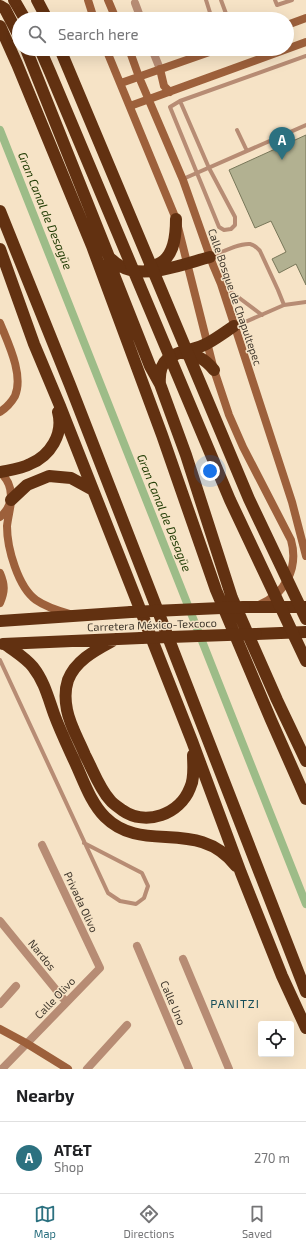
<!DOCTYPE html>
<html lang="en">
<head>
<meta charset="utf-8">
<style>
  :root { --surface:#fff; --page:#f6f6f6; --text:#202124; --muted:#757577; --line:#e0e0e0; --accent:#2c7180 }
  body { margin:0; font-family:"Exo 2",sans-serif; background:var(--page); color:var(--text) }
  .controls { position:absolute; right:12px; bottom:12px; display:grid; overflow:hidden; border-radius:4px; box-shadow:0 4px 16px #0002 }
  .controls button { width:36px; height:36px; display:grid; place-items:center; padding:0; border:0; border-bottom:1px solid var(--line); background:var(--surface); color:var(--text); font:20px sans-serif }
  .you { position:absolute; left:210px; top:471px; width:14px; height:14px; margin:-10px; border:3px solid #fff; border-radius:50%; background:#1a73e8; box-shadow:0 0 0 6px #1a73e833 }
  .badge { display:grid; place-items:center; width:26px; height:26px; border-radius:50%; background:var(--accent); color:#fff; font-size:13px; font-weight:700 }
  .pin { position:absolute; translate:-50% -33px; filter:drop-shadow(0 1px 2px #0008) }
  .pin::after { content:''; position:absolute; top:21px; width:14px; height:12px; background:inherit; clip-path:polygon(0 0,100% 0,50% 100%) }
  .list { margin:0; padding:0; list-style:none }
  h2 { display:flex; justify-content:space-between; align-items:center; height:52px; margin:0; padding:0 16px; font-size:17px }
  h2 small { font-size:13px; font-weight:400; color:var(--muted) }
  .list li { display:grid; grid-template-columns:26px 1fr auto; gap:12px; align-items:center; box-sizing:border-box; height:72px; padding:0 16px; border-top:1px solid var(--line) }
  .list b { display:block; font-size:15px; white-space:nowrap }
  .list p { margin:0; font-size:13px; white-space:nowrap; color:var(--muted) }
  .list em { font-size:13px; font-style:normal; color:var(--muted) }
  .icon { flex:none; width:22px; height:22px; fill:none; stroke:currentColor; stroke-width:2; stroke-linecap:round; stroke-linejoin:round }
  .map { position:relative; flex:none; width:306px; height:1069px; overflow:hidden }
  .search { position:absolute; background:var(--surface); box-shadow:0 4px 16px #0002; left:12px; right:12px; top:12px; height:44px; display:flex; align-items:center; gap:10px; box-sizing:border-box; padding:0 14px; border-radius:22px; color:var(--muted); font-size:15px }
  .sheet { height:124px; background:var(--surface) }
  nav { display:flex; justify-content:space-around; align-items:center; box-sizing:border-box; height:56px; border-top:1px solid var(--line); background:var(--surface); font-size:11px; color:var(--muted) }
  nav a { display:grid; justify-items:center; gap:2px }
  nav .on { color:var(--accent) }
  .map>svg:first-child { display:block }
</style>
</head>
<body>
<div class="map">
<svg width="306" height="1069" viewBox="0 0 306 1069">
  <rect width="100%" height="100%" fill="#f6e3c6"/>
  <g fill="none" stroke-linecap="round" stroke-linejoin="round">
    <path stroke="#9dbc88" stroke-width="8" d="M0 130 306 904"/>
  </g>
  <path fill="#b2b191" stroke="#787759" d="M306 135V285L296 264 279 273 272 259 286 252 271 221 255 228 229 170Z"/>
  <g fill="none" stroke-linecap="round" stroke-linejoin="round">
    <path stroke="#b78c74" stroke-width="4" d="M206 0 212 19
      M221 0 228 19
      M275 0 277 5 292 0
      M180 101 209 168 235 217V225L231 229 224 230 219 227 170 107 180 101 306 56
      M237 130 247 151
      M183 179 306 125
      M211 257C221 252 239 243 250 244 255 245 257 248 260 251L278 290 284 305 236 326
      M222 285 262 315
      M284 305 306 302
      M0 660 108 893 120 901 136 904 144 898 148 886 142 873 84 843"/>
    <path stroke="#b78c74" stroke-width="8" d="M135 3 141 19
      M152 49 160 69
      M0 921 66 1002
      M137 946 189 1069
      M183 959 229 1069
      M0 1004 16 986
      M2 1069 100 968 42 845
      M87 1069 127 1025"/>
    <path stroke="#9d603b" stroke-width="8" d="M88 0 94 19
      M108 0 116 19
      M287 25 306 18
      M106 49 176 219 214 370 229 415 243 447 291 540C299 568 285 594 259 605
      M129 49 139 77 183 180 213 265 221 284 292 502 306 556
      M160 69 164 86 170 92
      M121 83 218 49
      M130 106 306 42
      M0 323C8 343 24 375 15 396 11 403 6 408 0 412
      M0 472C14 485 15 505 0 517
      M11 502C10 510 8 518 7 526 7 548 18 587 36 600 46 607 59 611 70 614
      M0 573C5 585 5 591 0 603
      M0 1029 26 1043 68 1069"/>
    <path stroke="#623111" stroke-width="12" d="M14 0 25 19
      M37 0 47 19
      M0 6 5 9 19 36
      M0 26 17 64 92 246 162 435 216 590 271 720 306 799
      M26 49 109 257 114 275 150 366 160 384 186 455 232 598 277 700 306 761
      M0 211 70 385 306 992
      M0 249 34 344 60 406 192 741 241 873 282 976 306 1028
      M109 257C115 263 122 268 130 270 154 276 187 263 210 257
      M149 268C153 266 159 264 163 261 175 252 176 233 176 219
      M181 353C195 353 206 360 214 370
      M160 384C157 347 188 355 208 343 217 338 225 332 234 326
      M0 472C10 470 21 469 30 464 50 456 64 434 58 412
      M11 500 27 485 49 476 71 478 93 490
      M244 607H306
      M0 621 131 612
      M256 634 306 632
      M116 639C98 649 76 659 68 680 65 689 65 700 67 710 70 726 79 740 85 755 93 770 99 788 110 800 113 804 118 807 122 810 146 827 180 814 190 788 195 778 193 765 193 755
      M3 644 141 638
      M5 644C14 651 26 658 33 667 44 681 48 697 54 714 61 733 70 751 78 769 85 785 92 804 105 817 143 855 198 817 236 866"/>
    <path stroke="#623111" stroke-width="12" d="M40 49 50 72 230 500 306 661
      M60 49 249 499 306 619
      M131 612 244 607
      M141 638 256 634"/>
  </g>
  <g text-anchor="middle" stroke-width="3" stroke-linejoin="round" paint-order="stroke">
    <g font-size="11" fill="#40382d" stroke="#f6e3c6">
      <text transform="translate(235 297) rotate(71)" y="4">Calle Bosque de Chapultepec</text>
      <text transform="translate(152 625) rotate(-2)" y="4">Carretera México-Texcoco</text>
      <text transform="translate(81 902) rotate(65)" y="4">Privada Olivo</text>
      <text transform="translate(42 955) rotate(51)" y="4">Nardos</text>
      <text transform="translate(55 998) rotate(-46)" y="4">Calle Olivo</text>
      <text transform="translate(173 1003) rotate(67)" y="4">Calle Uno</text>
    </g>
    <g font-size="12" font-style="italic" fill="#223d05" stroke="#f6e3c6">
      <text transform="translate(45 211) rotate(68)" y="4">Gran Canal de Desagüe</text>
      <text transform="translate(164 513) rotate(68)" y="4">Gran Canal de Desagüe</text>
    </g>
    <g font-size="12" letter-spacing="1" fill="#154d59" stroke="#f6e3c6">
      <text x="235" y="1008">PANITZI</text>
    </g>
  </g>
</svg>
<div class="controls">
<button><svg class="icon" aria-label="locate" viewBox="0 0 24 24"><circle cx="12" cy="12" r="6"/><path d="M12 2v4M12 18v4M2 12h4M18 12h4"/></svg></button>
</div>
<div class="you"></div>
<div class="pin badge" style="left:282px;top:160px">A</div>
<div class="search"><svg class="icon" aria-label="search" viewBox="0 0 24 24"><circle cx="10" cy="10" r="6"/><path d="M15 15l6 6"/></svg>Search here</div>
</div>
<section class="sheet">
<h2>Nearby<small></small></h2>
<ul class="list">
<li><span class="badge">A</span><div><b>AT&amp;T</b><p>Shop</p></div><em>270 m</em></li>
</ul>
</section>
<nav>
<a class="on"><svg class="icon" aria-label="map" viewBox="0 0 24 24"><path d="M3 6l6-2 6 2 6-2v14l-6 2-6-2-6 2zM9 4v14M15 6v14"/></svg>Map</a>
<a><svg class="icon" aria-label="directions" viewBox="0 0 24 24"><path d="M12 3l9 9-9 9-9-9zM9 14v-3h6M13 9l2 2-2 2"/></svg>Directions</a>
<a><svg class="icon" aria-label="saved" viewBox="0 0 24 24"><path d="M7 4h10v16l-5-4-5 4z"/></svg>Saved</a>
</nav>
</body>
</html>
